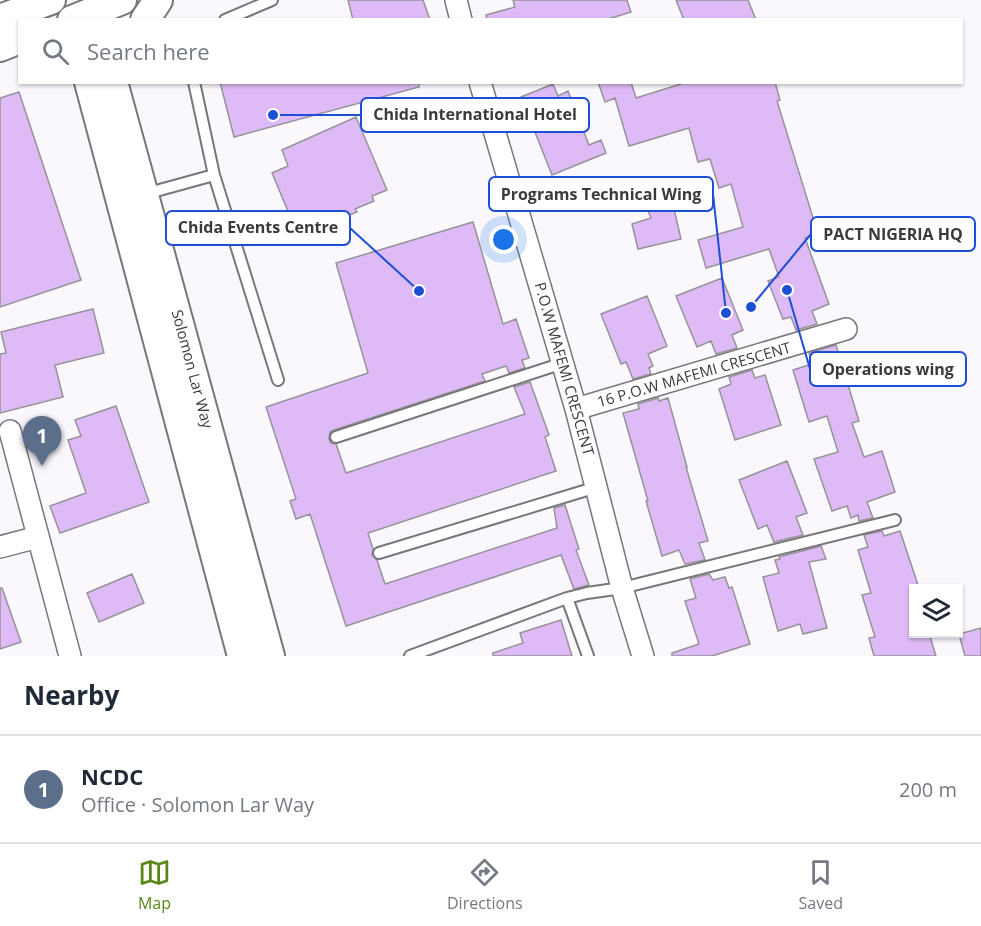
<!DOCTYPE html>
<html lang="en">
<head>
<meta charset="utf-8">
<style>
  :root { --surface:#fff; --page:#f6f6f7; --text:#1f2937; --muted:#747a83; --line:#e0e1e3; --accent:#588719 }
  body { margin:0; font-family:"Open Sans",sans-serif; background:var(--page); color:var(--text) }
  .controls { position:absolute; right:18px; bottom:18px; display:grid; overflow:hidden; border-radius:0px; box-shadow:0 2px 4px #0004 }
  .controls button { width:54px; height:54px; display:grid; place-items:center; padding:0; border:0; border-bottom:2px solid var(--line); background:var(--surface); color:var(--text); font:30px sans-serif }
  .you { position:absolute; left:504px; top:240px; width:21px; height:21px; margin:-15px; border:4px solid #fff; border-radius:50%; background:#1a73e8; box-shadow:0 0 0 9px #1a73e833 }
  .badge { display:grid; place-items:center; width:39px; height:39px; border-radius:50%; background:var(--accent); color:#fff; font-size:20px; font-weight:700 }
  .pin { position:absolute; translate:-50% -50px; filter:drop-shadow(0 2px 3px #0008) }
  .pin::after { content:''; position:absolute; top:32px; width:21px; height:18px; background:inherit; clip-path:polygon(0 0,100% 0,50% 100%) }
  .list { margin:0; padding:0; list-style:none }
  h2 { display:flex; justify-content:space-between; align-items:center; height:78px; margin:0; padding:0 24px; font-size:26px }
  h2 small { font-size:20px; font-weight:400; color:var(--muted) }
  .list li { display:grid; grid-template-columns:39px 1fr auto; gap:18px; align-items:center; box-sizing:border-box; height:108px; padding:0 24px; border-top:2px solid var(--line) }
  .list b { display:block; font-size:22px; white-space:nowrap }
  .list p { margin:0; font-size:20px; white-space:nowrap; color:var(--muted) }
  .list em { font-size:20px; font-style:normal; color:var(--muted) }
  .icon { flex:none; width:33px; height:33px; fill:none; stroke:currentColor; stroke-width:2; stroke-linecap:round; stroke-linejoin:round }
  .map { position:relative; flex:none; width:981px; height:656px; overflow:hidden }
  .search { position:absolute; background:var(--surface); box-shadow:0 2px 4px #0004; left:18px; right:18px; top:18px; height:66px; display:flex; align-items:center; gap:15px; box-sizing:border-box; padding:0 21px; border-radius:0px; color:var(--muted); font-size:22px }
  .sheet { height:186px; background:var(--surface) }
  nav { display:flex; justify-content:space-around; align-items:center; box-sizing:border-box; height:84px; border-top:2px solid var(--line); background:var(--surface); font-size:16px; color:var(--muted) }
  nav a { display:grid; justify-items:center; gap:3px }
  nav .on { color:var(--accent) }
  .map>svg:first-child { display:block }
</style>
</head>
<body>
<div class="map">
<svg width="981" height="656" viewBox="0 0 981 656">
  <rect width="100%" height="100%" fill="#fbf8fd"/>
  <path fill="#debbf7" stroke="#969398" stroke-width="1.5" d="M348 0H423L430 20H353Z
    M513 0H627L631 12 605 20H487L486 15 515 7Z
    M676 0H748L756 20H684Z
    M220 82H419V87L234 137Z
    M598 82H631L636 98 687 82H775L780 100 777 101 818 234 805 238 829 304 812 311 817 324 796 330 791 317 783 319 768 281 779 277 769 249 706 268 698 240 743 227 731 184 719 188 710 159 698 162 689 128 629 146 615 98 605 102Z
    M553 84 558 96 568 91 589 145 601 140 606 153 552 175 521 97Z
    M19 92 81 280 0 307V98Z
    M356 117 387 190 372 196 374 201 355 209 357 212 309 232 306 224 295 228 272 173 288 166 282 150Z
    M673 205 681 239 638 249 632 224 651 218 648 211Z
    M473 222 503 324 516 319 529 358 522 360 525 368 509 373 506 366 482 374 485 381 334 430 330 432 329 439 331 443 336 444 346 473 525 414 514 387 530 382 549 435 545 437 556 471 368 533 373 549 372 555 377 560 385 584 557 528 554 508 565 505 579 549 576 550 589 585 574 589 561 555 346 626 310 514 296 519 290 501 296 499 266 407 368 373 336 263Z
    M722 278 743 330 732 335 737 348 716 354 711 341 697 347 676 296Z
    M647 296 667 346 648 354 653 366 649 368 651 374 633 379 626 362 621 364 601 314Z
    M93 309 104 353 55 365 63 397 0 413V354L6 353 1 332Z
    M836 345 859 421 852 423 864 457 882 451 895 492 867 502 873 518 859 521 858 515 851 518 847 506 832 511 814 459 838 452 827 416 809 422 793 370 812 364 809 353Z
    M752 370 755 378 765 375 781 425 735 440 719 389 731 384 729 377Z
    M658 398 659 401 668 398 687 467H686L708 541 699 543 705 560 685 564 679 550 662 556 646 501H648L623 413 639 409 638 404Z
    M116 406 149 502 60 533 50 506 86 493 68 440 81 436 75 420Z
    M787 461 807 513 796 517 803 535 774 542 767 525 758 529 739 480Z
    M882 531 884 536 900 531 919 588H914V633H929L936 656H874L869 638 875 637 862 595 871 593 858 550 868 547 864 535Z
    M821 546 826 559 809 562 827 628 803 634 800 624 778 631 763 577 779 573 775 560 780 559 779 557Z
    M132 574 144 603 99 622 87 593Z
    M709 574 713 580 725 577 729 588 732 587 750 644 712 656H672V653L699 644 685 601 696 598 690 579Z
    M0 588H2L21 642 0 649Z
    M561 620 572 656H493V653L523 643 520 633Z
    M981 628V656H965L959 634Z"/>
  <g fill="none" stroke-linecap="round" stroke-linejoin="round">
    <g stroke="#79767b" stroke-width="14">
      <path id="lane" d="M225 20 272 0
        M194 82 214 175 278 380
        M145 194 214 175
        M336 437 563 363
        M379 553 597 487
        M567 598 588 656
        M410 656 567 598 587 593 622 588 895 520"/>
    </g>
    <g stroke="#79767b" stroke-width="24">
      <path id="street" d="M456 0 461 20
        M480 82 576 409 622 588 643 656
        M576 409 846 329
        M10 431 70 656
        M0 547 38 537"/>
    </g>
    <g stroke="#79767b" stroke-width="32">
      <path id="secondary" d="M0 19 51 0
        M72 20 122 0
        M145 20 158 0
        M0 47 20 39
        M89 82 242 656
        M113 82 270 656"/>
    </g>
    <use href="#lane" stroke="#fff" stroke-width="10"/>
    <use href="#street" stroke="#fff" stroke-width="21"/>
    <use href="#secondary" stroke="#fff" stroke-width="28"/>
  </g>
  <g text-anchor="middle" stroke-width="4.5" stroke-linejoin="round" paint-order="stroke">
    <g font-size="15" fill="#3a393b" stroke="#fff">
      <text transform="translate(192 369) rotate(75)" y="5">Solomon Lar Way</text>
      <text transform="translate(564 369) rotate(74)" y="5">P.O.W MAFEMI CRESCENT</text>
      <text transform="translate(694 375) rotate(-16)" y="5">16 P.O.W MAFEMI CRESCENT</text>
    </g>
  </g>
  <path fill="none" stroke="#1d4ed8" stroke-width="2" d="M273 115L361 115M726 313L713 194M419 291L350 228M751 307L811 234M787 290L810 369"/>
  <g fill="#1d4ed8" stroke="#fff" stroke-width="2">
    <circle cx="273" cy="115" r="6"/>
    <circle cx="726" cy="313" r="6"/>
    <circle cx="419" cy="291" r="6"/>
    <circle cx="751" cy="307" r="6"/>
    <circle cx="787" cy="290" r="6"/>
  </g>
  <g fill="#fff" stroke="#1d4ed8" stroke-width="2">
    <rect x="361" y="98" width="228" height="34" rx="6"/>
    <rect x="489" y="177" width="224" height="34" rx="6"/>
    <rect x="166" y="211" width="184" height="34" rx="6"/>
    <rect x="811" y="217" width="164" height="34" rx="6"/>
    <rect x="810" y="352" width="156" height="34" rx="6"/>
  </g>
  <g font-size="16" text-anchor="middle" font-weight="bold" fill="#3a393b">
    <text x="475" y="120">Chida International Hotel</text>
    <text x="601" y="200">Programs Technical Wing</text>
    <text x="258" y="233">Chida Events Centre</text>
    <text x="893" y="240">PACT NIGERIA HQ</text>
    <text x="888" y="375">Operations wing</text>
  </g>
</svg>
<div class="controls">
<button><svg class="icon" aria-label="layers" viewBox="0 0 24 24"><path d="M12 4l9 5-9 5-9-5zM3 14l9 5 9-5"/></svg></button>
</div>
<div class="you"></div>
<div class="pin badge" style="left:42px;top:466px;background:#5c6f8a">1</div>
<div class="search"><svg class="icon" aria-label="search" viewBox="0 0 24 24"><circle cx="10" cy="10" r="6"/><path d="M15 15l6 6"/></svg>Search here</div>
</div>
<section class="sheet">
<h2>Nearby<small></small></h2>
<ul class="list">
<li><span class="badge" style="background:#5c6f8a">1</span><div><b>NCDC</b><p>Office · Solomon Lar Way</p></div><em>200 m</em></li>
</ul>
</section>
<nav>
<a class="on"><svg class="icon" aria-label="map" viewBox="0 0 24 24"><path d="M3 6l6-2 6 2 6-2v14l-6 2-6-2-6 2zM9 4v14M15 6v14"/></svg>Map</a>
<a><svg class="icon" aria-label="directions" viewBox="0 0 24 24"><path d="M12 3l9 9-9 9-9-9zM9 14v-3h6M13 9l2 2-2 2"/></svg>Directions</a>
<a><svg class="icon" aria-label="saved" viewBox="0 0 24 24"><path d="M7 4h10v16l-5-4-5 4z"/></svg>Saved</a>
</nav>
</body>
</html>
